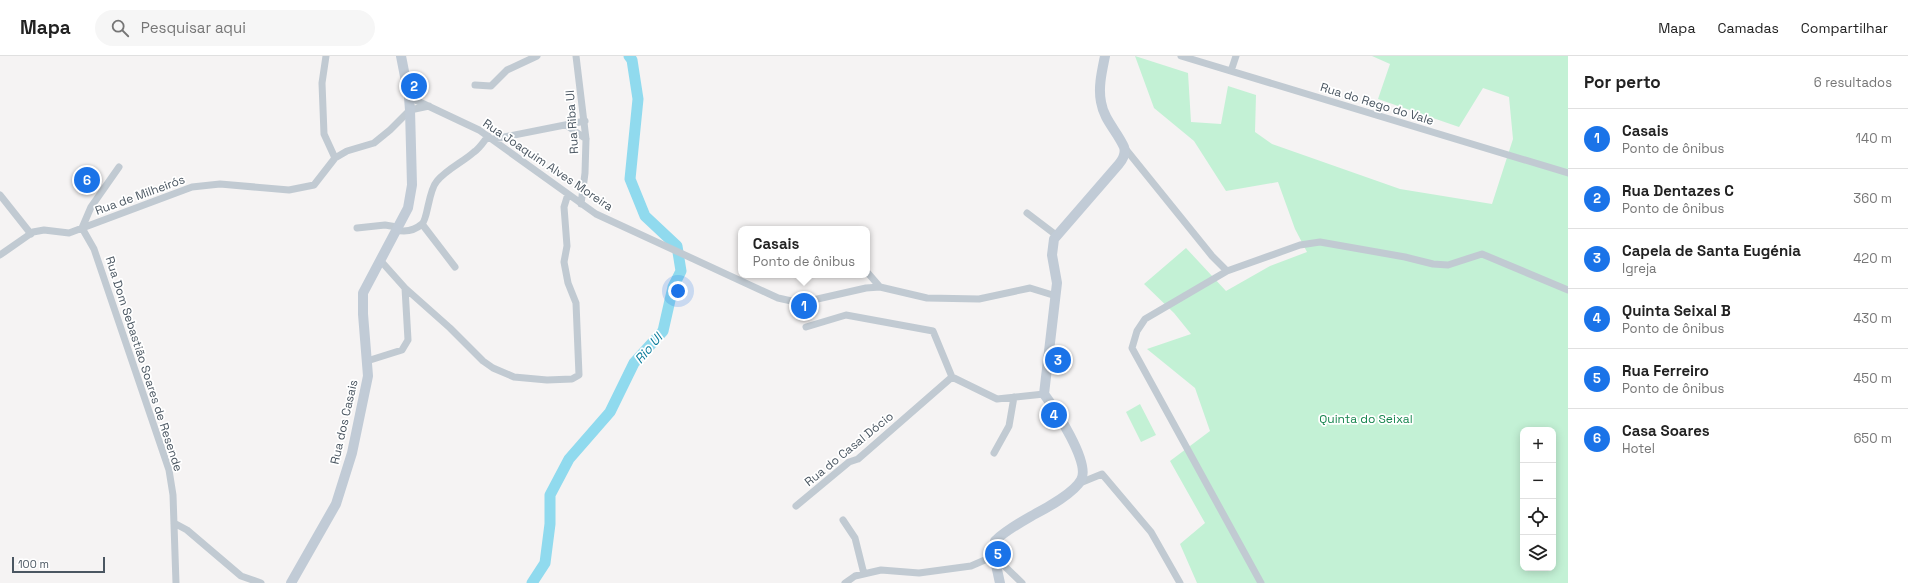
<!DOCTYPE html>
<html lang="pt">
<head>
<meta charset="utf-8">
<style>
  :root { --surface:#fff; --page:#f6f6f6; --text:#222; --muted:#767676; --line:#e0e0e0; --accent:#1a73e8 }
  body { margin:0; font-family:"Space Grotesk",sans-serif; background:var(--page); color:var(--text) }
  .controls { position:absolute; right:12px; bottom:12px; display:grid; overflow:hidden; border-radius:8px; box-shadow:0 2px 10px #0003 }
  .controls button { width:36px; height:36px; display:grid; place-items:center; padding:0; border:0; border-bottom:1px solid var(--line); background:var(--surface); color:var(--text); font:20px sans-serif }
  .scale { position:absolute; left:12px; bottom:10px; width:93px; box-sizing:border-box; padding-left:4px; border:2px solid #4a5661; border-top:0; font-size:11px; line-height:14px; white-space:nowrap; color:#4a5661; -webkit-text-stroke:3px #fff; paint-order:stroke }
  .you { position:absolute; left:678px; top:235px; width:14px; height:14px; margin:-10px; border:3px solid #fff; border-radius:50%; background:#1a73e8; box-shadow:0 0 0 6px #1a73e833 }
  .badge { display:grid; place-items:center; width:26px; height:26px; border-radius:50%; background:var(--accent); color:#fff; font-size:13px; font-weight:700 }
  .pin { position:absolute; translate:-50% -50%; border:2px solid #fff; box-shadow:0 1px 4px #0006 }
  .popup { position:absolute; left:738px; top:170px; width:132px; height:52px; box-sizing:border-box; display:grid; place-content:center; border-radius:8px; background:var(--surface); filter:drop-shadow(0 1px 3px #0005); font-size:13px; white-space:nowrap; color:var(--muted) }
  .popup b { font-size:15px; color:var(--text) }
  .popup::after { content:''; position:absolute; left:50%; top:100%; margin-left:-8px; border:8px solid transparent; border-top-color:var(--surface) }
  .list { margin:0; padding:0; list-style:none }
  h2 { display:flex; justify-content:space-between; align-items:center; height:52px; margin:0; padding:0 16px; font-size:17px }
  h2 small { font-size:13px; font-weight:400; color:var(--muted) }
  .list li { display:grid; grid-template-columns:26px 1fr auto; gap:12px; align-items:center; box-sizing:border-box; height:60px; padding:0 16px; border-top:1px solid var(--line) }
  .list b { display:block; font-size:15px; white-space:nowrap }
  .list p { margin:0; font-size:13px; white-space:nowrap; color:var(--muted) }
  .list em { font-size:13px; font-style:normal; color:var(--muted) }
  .icon { flex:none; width:22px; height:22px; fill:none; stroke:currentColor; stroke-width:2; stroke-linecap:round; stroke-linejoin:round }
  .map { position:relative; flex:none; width:1568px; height:527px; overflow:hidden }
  header { display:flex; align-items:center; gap:24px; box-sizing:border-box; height:56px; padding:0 20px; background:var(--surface); border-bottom:1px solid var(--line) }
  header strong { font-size:19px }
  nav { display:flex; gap:22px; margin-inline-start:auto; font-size:14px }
  .search { width:280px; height:36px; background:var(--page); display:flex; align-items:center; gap:10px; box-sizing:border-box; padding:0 14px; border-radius:22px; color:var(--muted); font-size:15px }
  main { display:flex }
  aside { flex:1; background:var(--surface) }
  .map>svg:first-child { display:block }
</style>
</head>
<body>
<header>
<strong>Mapa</strong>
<div class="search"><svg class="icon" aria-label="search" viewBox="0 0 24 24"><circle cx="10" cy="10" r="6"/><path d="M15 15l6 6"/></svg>Pesquisar aqui</div>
<nav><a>Mapa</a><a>Camadas</a><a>Compartilhar</a></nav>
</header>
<main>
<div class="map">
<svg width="1568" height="527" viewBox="0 0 1568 527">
  <rect width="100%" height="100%" fill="#f5f3f3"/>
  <path fill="#c3f1d5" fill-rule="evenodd" d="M1135 0 1188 17 1191 66 1221 68 1228 30 1256 39 1255 76 1272 88 1400 133 1492 148 1513 83 1509 41 1483 32 1459 71 1378 43 1390 8 1372 0H1568V527H1197L1180 488 1205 467 1170 405 1210 375 1195 332 1147 293 1191 278 1174 257 1144 228 1186 192 1226 235 1270 210 1307 196 1295 173 1278 126 1226 135 1194 85 1154 52ZM1523 374H1553V512H1523Z
    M1140 348 1156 379 1141 386 1126 356Z"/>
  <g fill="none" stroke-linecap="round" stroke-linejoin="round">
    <path stroke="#90daee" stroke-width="11" d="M532 527 545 507 550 468V439L569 403 610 356 634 307 663 275 673 231 681 215 677 190 645 160 630 123 638 43 632 4 629 0"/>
    <path stroke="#c1cad2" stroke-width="7" d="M326 0 322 27 324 78 335 102
      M576 0 586 83 585 117 581 148
      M1181 0 1568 117
      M1231 15 1236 0
      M475 29 491 30 507 14 537 0
      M409 41 479 74 596 158 778 242 796 246 813 244 866 232 880 231 927 242 979 243 1030 232 1056 240
      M566 69 586 83
      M494 83 585 65
      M1124 91 1212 200 1227 215 1300 189 1320 186 1405 201 1433 208 1448 209 1482 198 1568 234
      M119 111 91 151 82 172 94 193 169 414 173 439 176 527
      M0 139 31 178
      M1027 157 1056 179
      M422 168 455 211
      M357 172 385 169 397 171
      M396 174C405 176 414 175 422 168 428 163 428 135 437 125 447 113 463 106 474 96 480 92 484 85 488 80
      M0 199 33 176 44 174 69 177 192 131 220 128 289 134 314 129 335 102 347 95 374 87 390 74 410 54 429 50
      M1227 215 1145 263 1137 275 1132 292 1261 527
      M867 216 880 231
      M405 232 450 272 483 305 493 312 514 321 547 324 572 323 579 319 576 247 568 227 564 206 567 190 564 151 568 138
      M806 271 846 259 933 275 952 321 997 343 1044 338
      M367 305 402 294 408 284 405 232 380 204
      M994 397 1009 370 1014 341
      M1080 427 1102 418 1151 476 1180 527
      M796 450 849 406 858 403 952 321
      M843 464 855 482 864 518
      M174 467 187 474 241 520 261 527
      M845 527 855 520 881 514 919 517 971 510 994 500 1022 527"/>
    <path stroke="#c1cbd6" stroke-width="10" d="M291 527 336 448 352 397 368 320 363 258V237L408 152 412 129 410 54 409 41 401 0
      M1000 527 994 500 995 485C1006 474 1021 466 1035 458 1047 452 1075 436 1081 424 1091 407 1055 353 1044 338L1057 227 1052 199 1054 183 1119 108C1123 103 1126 97 1124 91 1117 75 1104 64 1101 46 1098 31 1102 15 1105 0"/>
  </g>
  <g text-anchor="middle" stroke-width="3.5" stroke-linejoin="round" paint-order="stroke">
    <g font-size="12" fill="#4a5661" stroke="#fff">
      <text transform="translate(1377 48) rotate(17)" y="4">Rua do Rego do Vale</text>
      <text transform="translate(572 66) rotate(-94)" y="4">Rua Riba Ul</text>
      <text transform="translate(548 109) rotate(34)" y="4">Rua Joaquim Alves Moreira</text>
      <text transform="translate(140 139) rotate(-20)" y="4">Rua de Milheirós</text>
      <text transform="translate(144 308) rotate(72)" y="4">Rua Dom Sebastião Soares de Resende</text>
      <text transform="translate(344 366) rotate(-77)" y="4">Rua dos Casais</text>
      <text transform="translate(849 393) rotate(-39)" y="4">Rua do Casal Dócio</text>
    </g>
    <g font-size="12" fill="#17864f" stroke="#fff">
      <text x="1366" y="367">Quinta do Seixal</text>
    </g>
    <g font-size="13" font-style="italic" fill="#0c7c9b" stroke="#fff">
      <text transform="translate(648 292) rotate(-50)" y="5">Rio Ul</text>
    </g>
  </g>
</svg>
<div class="controls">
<button>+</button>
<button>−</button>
<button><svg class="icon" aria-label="locate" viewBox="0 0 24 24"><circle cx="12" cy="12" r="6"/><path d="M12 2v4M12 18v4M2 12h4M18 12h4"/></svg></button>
<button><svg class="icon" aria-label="layers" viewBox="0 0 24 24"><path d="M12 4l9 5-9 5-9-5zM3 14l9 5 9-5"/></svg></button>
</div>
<div class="scale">100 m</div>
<div class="you"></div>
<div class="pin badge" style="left:804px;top:250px">1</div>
<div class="popup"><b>Casais</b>Ponto de ônibus</div>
<div class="pin badge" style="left:414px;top:30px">2</div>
<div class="pin badge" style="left:1058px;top:304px">3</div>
<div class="pin badge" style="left:1054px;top:359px">4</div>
<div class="pin badge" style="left:998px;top:498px">5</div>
<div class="pin badge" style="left:87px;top:124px">6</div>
</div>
<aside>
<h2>Por perto<small>6 resultados</small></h2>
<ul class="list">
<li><span class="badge">1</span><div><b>Casais</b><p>Ponto de ônibus</p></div><em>140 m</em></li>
<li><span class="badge">2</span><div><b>Rua Dentazes C</b><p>Ponto de ônibus</p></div><em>360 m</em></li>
<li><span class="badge">3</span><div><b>Capela de Santa Eugénia</b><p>Igreja</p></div><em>420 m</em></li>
<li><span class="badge">4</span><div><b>Quinta Seixal B</b><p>Ponto de ônibus</p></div><em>430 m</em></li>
<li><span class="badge">5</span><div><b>Rua Ferreiro</b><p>Ponto de ônibus</p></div><em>450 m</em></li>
<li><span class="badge">6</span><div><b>Casa Soares</b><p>Hotel</p></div><em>650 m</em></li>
</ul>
</aside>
</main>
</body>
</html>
